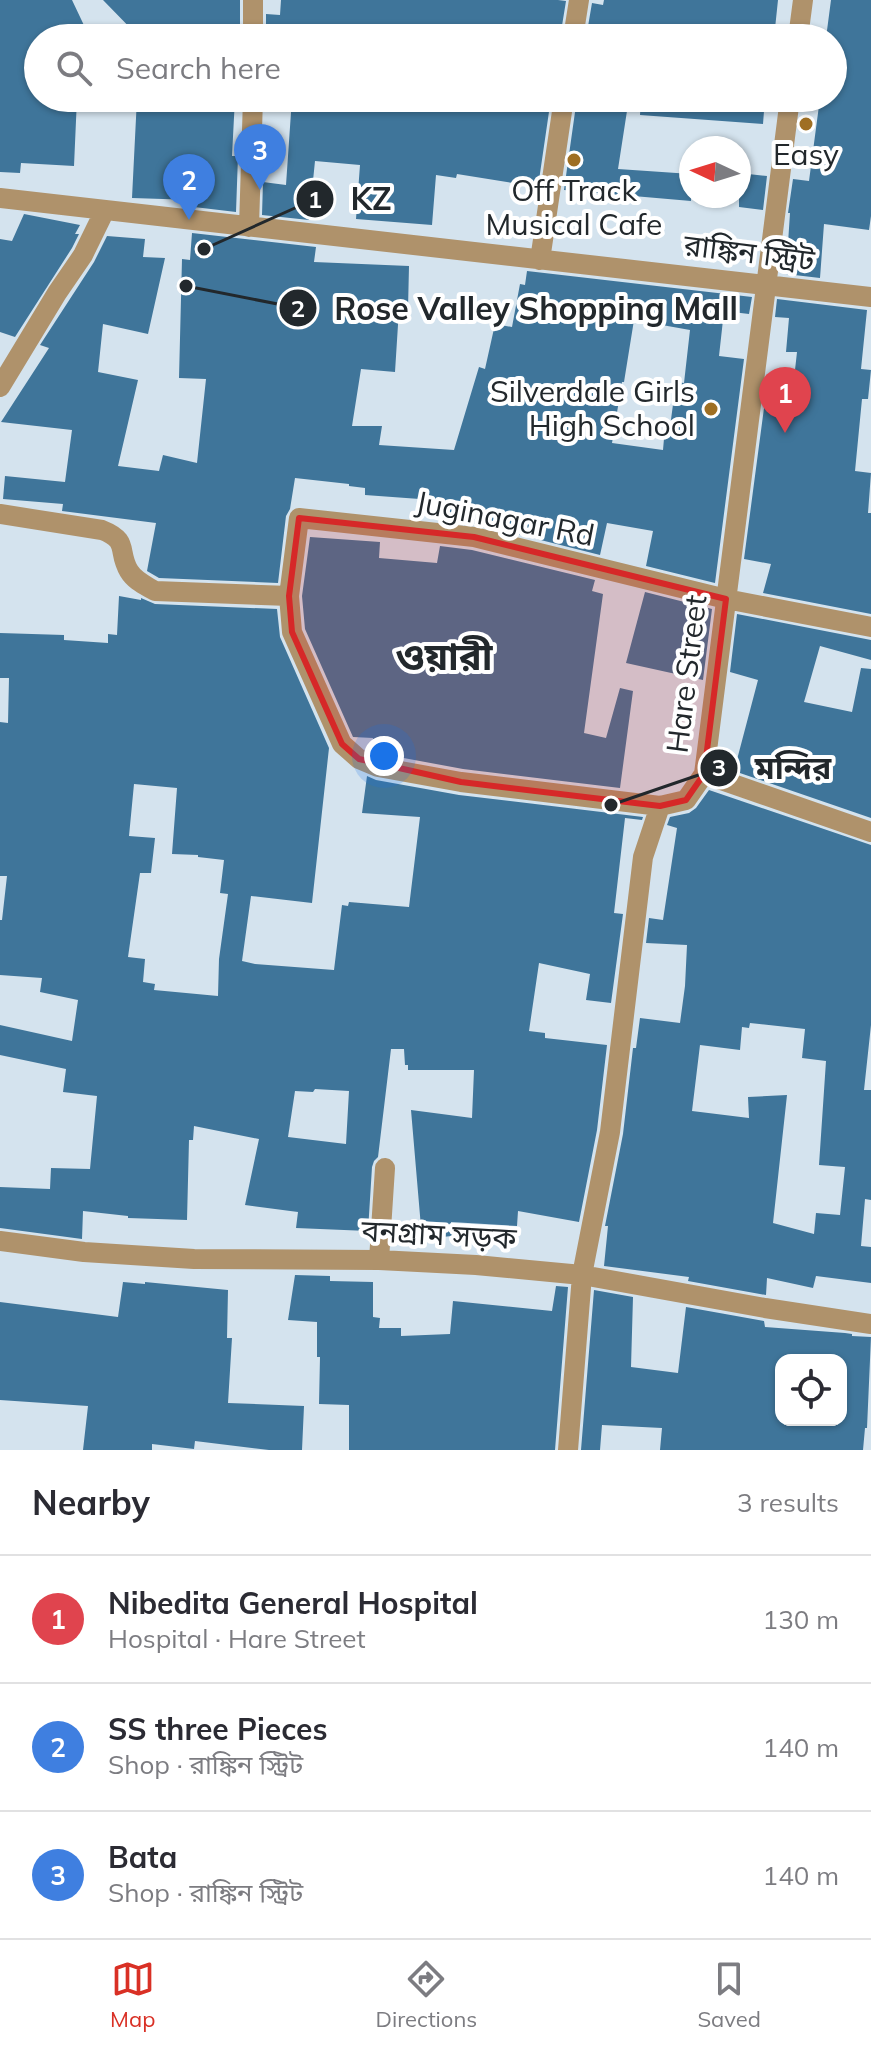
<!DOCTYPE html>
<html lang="en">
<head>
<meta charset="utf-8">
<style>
  :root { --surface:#fff; --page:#f7f7f7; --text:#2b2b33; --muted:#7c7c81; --line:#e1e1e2; --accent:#d93025 }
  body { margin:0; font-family:Mulish,"Noto Sans Bengali",sans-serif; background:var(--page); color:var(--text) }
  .controls { position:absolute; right:24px; bottom:24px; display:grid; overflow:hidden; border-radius:16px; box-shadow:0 2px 6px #0004 }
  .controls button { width:72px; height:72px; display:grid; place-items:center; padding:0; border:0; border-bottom:2px solid var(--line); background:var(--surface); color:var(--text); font:40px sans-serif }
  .compass { position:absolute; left:679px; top:136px; width:72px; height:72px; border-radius:50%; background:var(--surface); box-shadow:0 2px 6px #0004; rotate:274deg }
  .you { position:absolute; left:384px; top:756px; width:28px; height:28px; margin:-20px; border:6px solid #fff; border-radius:50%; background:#1a73e8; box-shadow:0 0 0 12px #1a73e833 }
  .badge { display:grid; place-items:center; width:52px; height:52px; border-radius:50%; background:var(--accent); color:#fff; font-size:26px; font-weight:700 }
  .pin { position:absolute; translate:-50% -66px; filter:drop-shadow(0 2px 4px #0008) }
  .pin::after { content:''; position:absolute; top:42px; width:28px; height:24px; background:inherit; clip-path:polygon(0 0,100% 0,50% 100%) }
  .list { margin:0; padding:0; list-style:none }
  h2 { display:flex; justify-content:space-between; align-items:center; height:104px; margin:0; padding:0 32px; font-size:34px }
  h2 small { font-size:26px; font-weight:400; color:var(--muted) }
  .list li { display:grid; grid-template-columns:52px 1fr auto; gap:24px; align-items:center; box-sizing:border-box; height:128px; padding:0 32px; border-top:2px solid var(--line) }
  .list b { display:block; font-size:30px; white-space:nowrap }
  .list p { margin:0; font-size:26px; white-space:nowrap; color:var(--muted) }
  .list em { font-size:26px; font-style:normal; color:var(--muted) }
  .icon { flex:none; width:44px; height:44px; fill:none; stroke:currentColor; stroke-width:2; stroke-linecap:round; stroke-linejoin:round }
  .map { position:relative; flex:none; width:871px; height:1450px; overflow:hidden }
  .search { position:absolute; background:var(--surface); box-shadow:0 2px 6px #0004; left:24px; right:24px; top:24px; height:88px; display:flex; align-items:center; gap:20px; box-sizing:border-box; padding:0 28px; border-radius:44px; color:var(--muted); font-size:30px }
  .sheet { height:488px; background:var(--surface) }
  nav { display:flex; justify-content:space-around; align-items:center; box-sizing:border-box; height:112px; border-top:2px solid var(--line); background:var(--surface); font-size:22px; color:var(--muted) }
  nav a { display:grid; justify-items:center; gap:4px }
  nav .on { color:var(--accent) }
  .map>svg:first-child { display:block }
</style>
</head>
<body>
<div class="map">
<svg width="871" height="1450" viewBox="0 0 871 1450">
  <rect width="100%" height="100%" fill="#d4e3ee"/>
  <path fill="#3f759a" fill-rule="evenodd" d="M0 0H72L90 38H38V98H77L74 166 21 163 20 173 0 172Z
    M103 0H240V38H140Z
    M281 0H558L566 1 560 38H266V14L280 15Z
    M604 0H778L774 38 704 35V30L618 24V38H586L592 3 603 5Z
    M831 0H871V216L869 230 824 224 820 278 786 274 790 213H788L793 179 809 181 820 98H833V38H826Z
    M137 98H235L232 156H238L236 212 194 207V200L132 198Z
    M292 98H551L538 187 457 174 456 178 436 175 432 225 356 219 360 165 315 161 309 220 262 215 263 182 286 185Z
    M577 98H629L618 169 691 174V201L564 190Z
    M641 98H765L763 124 640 115Z
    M739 173 767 176 763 210 739 207Z
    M24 214 80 225 75 234H79L72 248 15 337 0 332V239L12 241Z
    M192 233 316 247 314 262 409 266 408 309H399L395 372 361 369 352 426H382L379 445 454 450 479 367 485 369 495 324 512 327 520 284 525 285 527 271 752 297 749 314 724 311 719 356 744 359 715 583 646 566 653 531 607 523 600 555 477 524 444 521 447 501 365 495V488L349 486V484L295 478 290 509 286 516 278 583 159 578 147 571 156 523 62 511 63 504 3 499 5 476 65 482 72 430 1 422 49 348 40 345 94 262 107 236 145 239 143 257 165 258 148 334 103 324 98 372 138 380 118 466 159 471 163 455 197 463 206 379 179 378 182 259 190 260ZM634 320 690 330 684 383 676 382 670 427H665L663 450 612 443 622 382H624Z
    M777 299 867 310 861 369 871 370 868 399H862L855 471 871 473 868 513H871V614L763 593 771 564 744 559 766 393 792 397 797 352H786L789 318 775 317Z
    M310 537 380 542 379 558 437 563 440 546 472 550 595 580 592 591 603 594 584 733 606 738 620 688 633 691 620 788 463 769 382 754 371 750 373 738 353 737 305 629 302 596Z
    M645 592 712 609 703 680 626 663Z
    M119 596 141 600V598L155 604 277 609 280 637 329 748 312 903 251 896 242 961 255 964 334 970 342 905 348 906 349 902 409 907 420 817 362 813 367 776 376 780 459 795 643 817 642 820 625 818 614 913 623 914 611 1003 586 1000 590 974 539 963 529 1031 545 1033V1038L607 1045 597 1130 579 1222 518 1211 517 1226 451 1222 452 1236 422 1239 411 1110 472 1118 474 1070H408V1065H405L404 1049H391L378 1157 374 1161 372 1167 368 1231 296 1228 298 1212 245 1205 259 1139 194 1126 193 1140H189L187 1220 128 1218V1216L83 1211 82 1239 0 1228V1187L50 1189 51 1168 90 1169 97 1096 63 1092 66 1069 0 1055V1025L72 1041 78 1000 40 992 42 978 0 975V920H2L7 876H0V722L8 723 9 678H0V633L64 635V640L108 643V634L117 635ZM134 784 177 788 172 854 198 855V857L224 860 220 893 228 894 219 959 218 996 154 990 155 984 143 982 145 959 128 957 140 873H151L155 838 129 836ZM315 1089 349 1091 346 1144 288 1137 295 1091 313 1092Z
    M737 614 871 640V660L820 646 804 702 852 712 861 668 871 669V818L734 771 758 680 730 672Z
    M709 790 871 845V1025L864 1090H871V1200L865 1199 861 1246 871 1247V1283L816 1276 813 1288 767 1278 766 1295 688 1281 689 1277 604 1266 608 1226H605L623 1134 633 1048H636L640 1018 680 1023 685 986 687 945 646 943 649 918 663 920 677 828 667 825 670 817 689 813 696 808ZM750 1023 805 1029 802 1058 826 1061 819 1165 845 1167 840 1215 816 1213 814 1234 773 1223 787 1095 748 1097 749 1118 692 1111 700 1045 740 1050 742 1027 749 1028Z
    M295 1275 330 1276V1281L373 1282V1317L380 1318 379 1328H401V1336L450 1334 453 1301 552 1311 556 1286 568 1287 555 1450H349V1405L319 1404 320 1357H317V1322L288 1320Z
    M123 1282 145 1284V1282L228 1290 227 1338H232L228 1403 304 1406 302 1450H269L195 1441 194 1449 152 1444V1450H83L88 1406 0 1400V1302L118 1317Z
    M594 1290 633 1297 631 1367 678 1373 686 1307 764 1321 765 1327 845 1333 852 1334V1336L871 1337 867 1428H865L863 1450H660L662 1428 602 1425 600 1450H581ZM781 1360H841V1420H781Z"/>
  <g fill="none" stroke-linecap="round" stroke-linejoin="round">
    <path stroke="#af926b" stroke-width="20" d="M253 0V38
      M573 38 579 0
      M798 38 803 0
      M0 198 871 297
      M249 227 253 98
      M540 260 564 98
      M0 387 57 293 83 255 105 210
      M0 514 102 530C130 541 117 551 129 571 135 581 145 585 155 591L289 596
      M704 774 871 832
      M660 806 461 782 378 767 359 759 342 744 292 632 289 596 299 518 474 537 726 599 871 627
      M0 1241 84 1252 194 1259 379 1260 476 1265 582 1275 765 1308 871 1324
      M379 1260 385 1168
      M568 1450 582 1275 610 1132 643 857 660 806 686 800 704 774 790 98"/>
  </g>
  <path fill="#d62828" fill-opacity="0.2" stroke="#d62828" stroke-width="6" stroke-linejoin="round" d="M299 518 474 537 726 599 704 774 686 800 660 806 461 782 359 759 342 744 292 632 289 596Z"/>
  <g fill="#9f6f23" stroke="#fff" stroke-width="3">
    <circle cx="806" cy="124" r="8"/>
    <circle cx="574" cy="160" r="8"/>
    <circle cx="711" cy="409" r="8"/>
  </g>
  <g text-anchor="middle" stroke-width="8" stroke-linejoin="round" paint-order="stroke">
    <g font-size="30" fill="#22282c" stroke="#fff">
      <text x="806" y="165">Easy</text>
      <text x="574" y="201">Off Track<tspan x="574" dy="34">Musical Cafe</tspan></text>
      <text x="695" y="402" text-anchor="end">Silverdale Girls<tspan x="695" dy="34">High School</tspan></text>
    </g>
    <g font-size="30" fill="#22282c" stroke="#fff">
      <text transform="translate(749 253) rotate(7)" y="10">রাঙ্কিন স্ট্রিট</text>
      <text transform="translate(505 519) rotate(11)" y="10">Juginagar Rd</text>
      <text transform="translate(687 674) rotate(-83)" y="10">Hare Street</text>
      <text transform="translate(439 1235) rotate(3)" y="10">বনগ্রাম সড়ক</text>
    </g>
    <g font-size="38" font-weight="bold" fill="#22282c" stroke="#fff">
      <text x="444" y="670">ওয়ারী</text>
    </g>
  </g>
  <path fill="none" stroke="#22282c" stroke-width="3" d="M204 249L315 199M186 286L298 308M611 805L719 768"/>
  <g fill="#22282c" stroke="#fff" stroke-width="3">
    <circle cx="204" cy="249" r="8"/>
    <circle cx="186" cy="286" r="8"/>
    <circle cx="611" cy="805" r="8"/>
    <circle cx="315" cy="199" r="20"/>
    <circle cx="298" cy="308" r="20"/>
    <circle cx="719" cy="768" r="20"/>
  </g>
  <g font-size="24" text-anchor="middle" font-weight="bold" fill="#fff">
    <text x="315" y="208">1</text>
    <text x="298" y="317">2</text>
    <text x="719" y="776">3</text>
  </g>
  <g font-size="32" text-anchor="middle" font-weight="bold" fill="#22282c" stroke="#fff" stroke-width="8" stroke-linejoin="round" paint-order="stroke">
    <text x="371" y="210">KZ</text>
    <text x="536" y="320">Rose Valley Shopping Mall</text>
    <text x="793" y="779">মন্দির</text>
  </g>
</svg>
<div class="controls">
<button><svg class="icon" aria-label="locate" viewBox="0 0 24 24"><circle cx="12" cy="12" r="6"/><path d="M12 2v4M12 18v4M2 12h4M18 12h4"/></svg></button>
</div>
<svg class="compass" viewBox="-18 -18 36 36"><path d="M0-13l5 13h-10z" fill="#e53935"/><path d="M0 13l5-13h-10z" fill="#7c7c81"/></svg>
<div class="you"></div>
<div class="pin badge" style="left:785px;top:433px;background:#e0444e">1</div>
<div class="pin badge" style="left:189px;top:220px;background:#3f7fe0">2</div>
<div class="pin badge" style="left:260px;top:190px;background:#3f7fe0">3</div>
<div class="search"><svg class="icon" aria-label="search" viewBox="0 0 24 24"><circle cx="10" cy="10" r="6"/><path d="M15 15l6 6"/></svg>Search here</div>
</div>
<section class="sheet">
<h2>Nearby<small>3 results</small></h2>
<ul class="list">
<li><span class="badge" style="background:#e0444e">1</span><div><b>Nibedita General Hospital</b><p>Hospital · Hare Street</p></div><em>130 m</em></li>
<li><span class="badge" style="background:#3f7fe0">2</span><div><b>SS three Pieces</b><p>Shop · রাঙ্কিন স্ট্রিট</p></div><em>140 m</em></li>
<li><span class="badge" style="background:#3f7fe0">3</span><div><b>Bata</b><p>Shop · রাঙ্কিন স্ট্রিট</p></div><em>140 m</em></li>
</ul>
</section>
<nav>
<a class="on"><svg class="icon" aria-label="map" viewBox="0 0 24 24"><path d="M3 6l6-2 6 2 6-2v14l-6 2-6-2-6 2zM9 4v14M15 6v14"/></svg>Map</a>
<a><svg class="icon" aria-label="directions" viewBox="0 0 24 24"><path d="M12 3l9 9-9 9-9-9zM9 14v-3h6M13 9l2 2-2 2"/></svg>Directions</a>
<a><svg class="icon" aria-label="saved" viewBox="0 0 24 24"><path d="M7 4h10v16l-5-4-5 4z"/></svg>Saved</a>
</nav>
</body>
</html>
